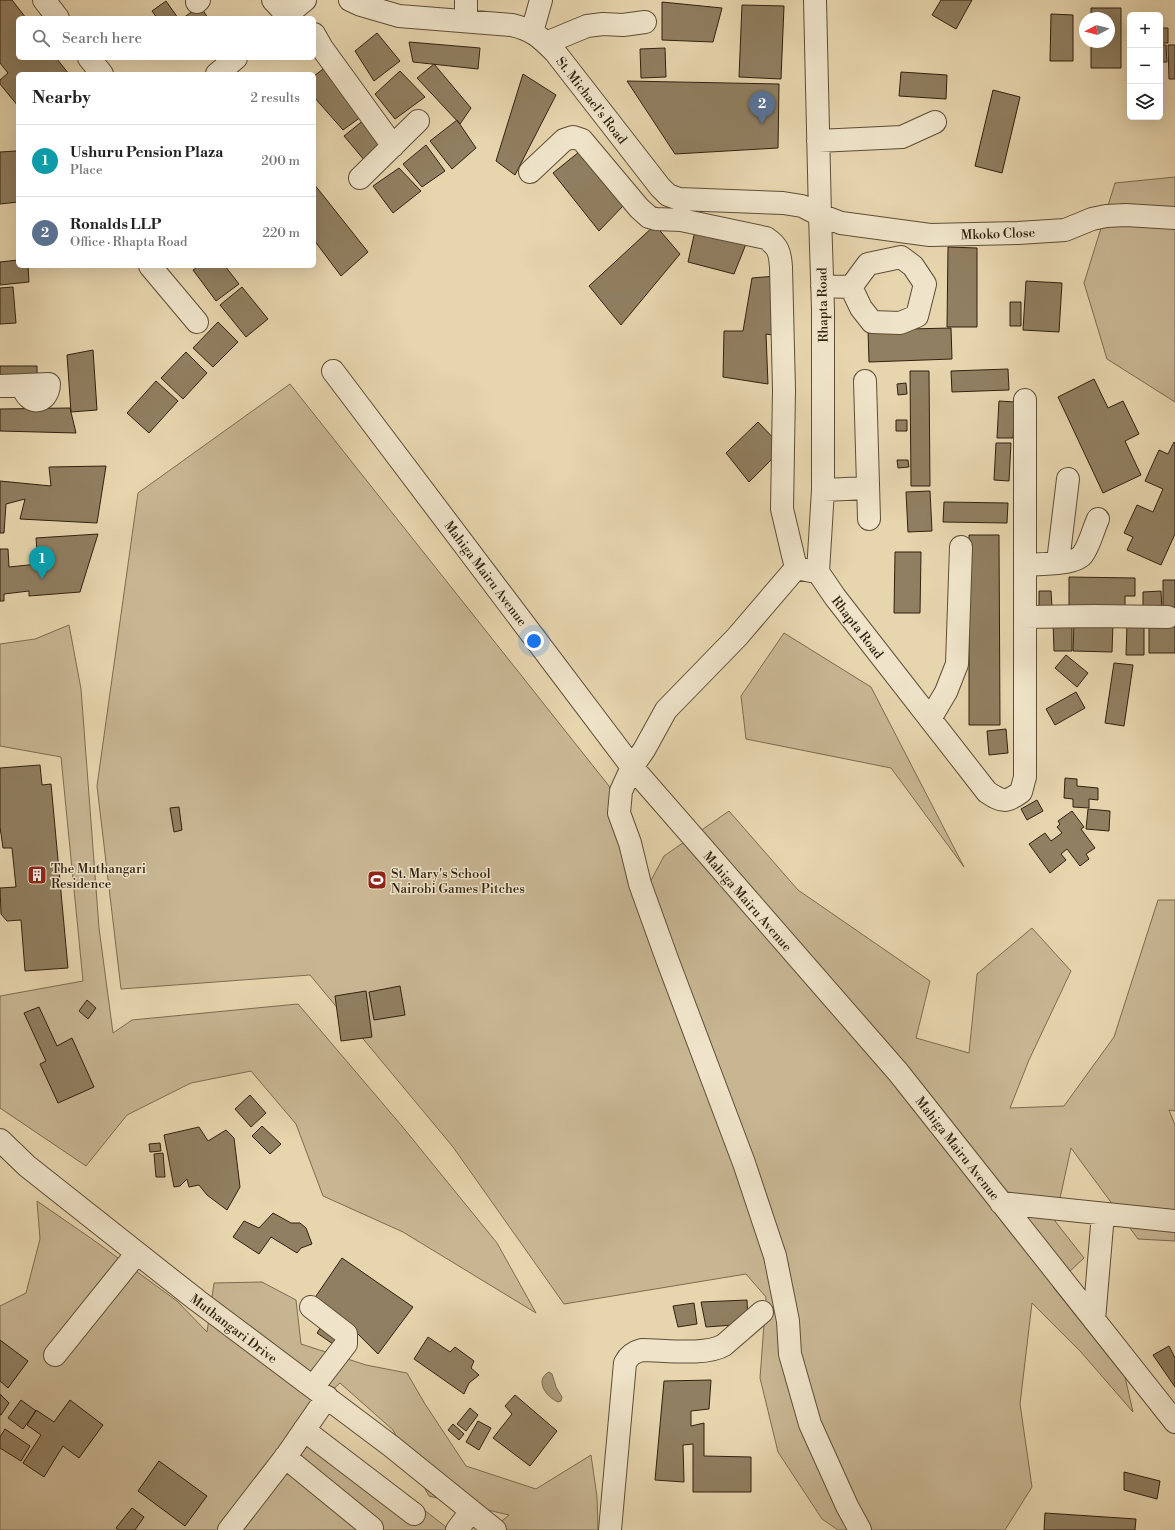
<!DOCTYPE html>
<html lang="en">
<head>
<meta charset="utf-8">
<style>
  :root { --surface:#fff; --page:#f6f6f6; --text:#222; --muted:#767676; --line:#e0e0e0; --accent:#d93025 }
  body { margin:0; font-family:"Libre Bodoni",serif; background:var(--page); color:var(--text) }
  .controls { position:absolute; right:12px; top:12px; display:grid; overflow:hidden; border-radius:6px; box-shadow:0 4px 16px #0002 }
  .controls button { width:36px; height:36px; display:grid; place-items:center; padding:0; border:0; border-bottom:1px solid var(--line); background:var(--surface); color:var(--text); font:20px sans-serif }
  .compass { position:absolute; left:1079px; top:12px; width:36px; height:36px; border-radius:50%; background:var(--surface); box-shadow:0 4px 16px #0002; rotate:263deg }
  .you { position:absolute; left:534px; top:641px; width:14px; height:14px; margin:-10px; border:3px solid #fff; border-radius:50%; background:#1a73e8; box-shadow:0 0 0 6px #1a73e833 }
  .badge { display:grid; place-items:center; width:26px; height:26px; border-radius:50%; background:var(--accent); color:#fff; font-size:13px; font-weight:700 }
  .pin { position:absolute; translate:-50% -33px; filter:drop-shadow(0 1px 2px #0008) }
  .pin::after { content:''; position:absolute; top:21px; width:14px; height:12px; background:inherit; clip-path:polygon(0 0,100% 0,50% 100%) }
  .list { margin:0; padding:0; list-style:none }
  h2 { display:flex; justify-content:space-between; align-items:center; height:52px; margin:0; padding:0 16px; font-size:17px }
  h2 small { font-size:13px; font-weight:400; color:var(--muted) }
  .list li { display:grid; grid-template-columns:26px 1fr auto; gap:12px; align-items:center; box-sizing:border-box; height:72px; padding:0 16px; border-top:1px solid var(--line) }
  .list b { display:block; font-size:15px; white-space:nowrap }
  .list p { margin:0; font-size:13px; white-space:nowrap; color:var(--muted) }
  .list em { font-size:13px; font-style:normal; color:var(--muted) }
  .icon { flex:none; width:22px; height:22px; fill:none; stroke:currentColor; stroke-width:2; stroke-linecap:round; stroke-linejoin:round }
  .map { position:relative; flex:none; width:1175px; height:1530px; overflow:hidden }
  .search { position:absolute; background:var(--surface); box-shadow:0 4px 16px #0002; left:16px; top:16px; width:300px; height:44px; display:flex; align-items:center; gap:10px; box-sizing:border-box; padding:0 14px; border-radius:6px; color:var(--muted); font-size:15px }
  .panel { position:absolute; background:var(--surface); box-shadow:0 4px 16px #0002; left:16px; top:72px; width:300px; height:196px; border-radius:6px }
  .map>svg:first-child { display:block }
</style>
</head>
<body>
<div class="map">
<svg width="1175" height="1530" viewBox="0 0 1175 1530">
  <rect width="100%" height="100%" fill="#e7d5ae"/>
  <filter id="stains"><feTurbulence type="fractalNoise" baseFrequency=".005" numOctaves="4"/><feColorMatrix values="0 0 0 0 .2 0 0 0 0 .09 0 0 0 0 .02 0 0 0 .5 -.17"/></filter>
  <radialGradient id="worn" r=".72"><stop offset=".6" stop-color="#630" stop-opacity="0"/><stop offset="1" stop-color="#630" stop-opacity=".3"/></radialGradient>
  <path fill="#c8b693" stroke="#7c6c50" d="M1175 177V402L1107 359 1084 283 1115 183Z
    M290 384 609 786 648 886 664 856 729 811 798 890 930 981 916 1038 969 1053 977 974 1032 928 1071 971 1029 1060 1010 1108 1064 1106 1114 1037 1158 900H1175V1111L1169 1110 1175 1125V1241L1138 1239 1071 1148 1055 1221 1084 1258 1053 1287 1125 1377 1133 1412 1081 1352 1032 1303 1020 1404 1032 1487 1005 1530H838L822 1519 778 1452 760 1378 766 1297 746 1274 564 1304 453 1147 310 975 121 989 97 786 138 493Z
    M69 625 81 689 99 928 113 1033 132 1020 298 1004 401 1125 497 1243 536 1313 403 1232 323 1196 296 1124 251 1071 191 1083 127 1115 86 1166 0 1108V996L83 981 61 757 0 746V644L35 639Z
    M784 633 871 687 964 867 891 768 746 739 741 696Z
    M37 1201 92 1239 177 1301 207 1332 214 1283 262 1282 296 1300 301 1344 366 1365 407 1373 425 1404 466 1466 536 1489 591 1455 597 1497 598 1530H491L509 1515 429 1496 393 1430 340 1383 303 1416 450 1530H0V1306L26 1293 40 1239Z"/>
  <path fill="#a99878" stroke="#79684e" d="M549 1372 552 1374 556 1387 562 1397 561 1401 558 1402C546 1397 534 1380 549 1372Z"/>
  <path fill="#907f61" stroke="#31210e" d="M0 0H12L26 18H18V58H56L69 74H18V106L0 84V80L8 73 0 63Z
    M941 0H972L956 29 932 15Z
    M166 1 178 18H157L152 11Z
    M662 2 722 8 713 42 662 40Z
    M742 5 784 6 781 79 739 77Z
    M200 6 208 18H183Z
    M1091 8H1121V68H1091V42H1109V18H1091Z
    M1051 14 1073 15V61H1050Z
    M1160 28H1168V43H1160Z
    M377 33 400 61 374 81 355 51Z
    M409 42 480 48 478 69 413 62Z
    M1160 45H1166L1167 62H1160Z
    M1168 45H1175V79H1169Z
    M665 48 666 77 641 78 640 49Z
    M434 64 471 108 460 124 417 78Z
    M327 66 365 114 343 130 314 97V76Z
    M400 71 425 97 395 119 375 94Z
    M901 72 947 75 946 99 899 96Z
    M523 74 556 95 515 175 496 161Z
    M627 81 779 84 778 148 675 154Z
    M993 90 1020 97 1002 173 975 166Z
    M370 115 385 142 365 161 344 136Z
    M457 120 476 148 452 169 430 141Z
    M426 145 445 171 422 187 403 164Z
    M16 151 18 158V202L0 204V152Z
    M579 152 624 205 599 231 553 173Z
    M399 168 421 191 393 213 373 186Z
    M314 184 368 252 341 276 314 240Z
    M655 225 680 254 621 325 589 286Z
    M695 231 746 244 734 274 688 262Z
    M948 247 977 248V327H947Z
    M18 260V266H28L29 282 0 285V262Z
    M199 266H225L239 284 216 301 193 270Z
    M776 276 779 336 766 334 768 384 723 377 724 331H743L752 278Z
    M1026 281 1062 283 1059 332 1023 330Z
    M13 287 16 323 0 324V288Z
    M242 287 268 319 246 337 220 305Z
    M1010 302H1021V326H1010Z
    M218 322 238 342 213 367 193 348Z
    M951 328 952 359 869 362 868 330Z
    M93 350 97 410 71 412 67 355Z
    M186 352 207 373 183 399 161 378Z
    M0 366H37V384H0Z
    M1008 369 1009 390 952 392 951 371Z
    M910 371H929L930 486H911Z
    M1094 379 1108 408 1123 401 1139 434 1125 441 1141 475 1103 493 1058 397Z
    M156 381 178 401 149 433 127 413Z
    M906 383 907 394 898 395 897 384Z
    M999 401 1015 402 1013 438H997Z
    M70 408 76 433 0 431V409Z
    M896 420H907V431H896Z
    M758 422 783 448 749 482 726 453Z
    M1174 442 1175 443V534L1161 565 1127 550 1133 537 1124 533 1137 505 1153 512 1163 489 1145 481 1159 450 1168 454Z
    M996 443H1011L1009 481 994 480Z
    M897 460H908L909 467 898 468Z
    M106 466 97 523 20 519 25 499 6 504 4 533H0V481L51 486 49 467Z
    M930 491 932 531 908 532 906 492Z
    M944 502 1008 503 1007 523 943 522Z
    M98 534 80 592 29 596V591L4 594V601H0V549H8L9 567 38 564 36 538Z
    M969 535H999L1000 725H969Z
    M895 552H921L920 613H894Z
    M1069 577 1135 578V596H1125V609L1069 608Z
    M1163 580H1175V612H1163Z
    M1039 591H1051L1052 607H1039Z
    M1161 591 1162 611H1143V592Z
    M1053 620H1072V651H1054Z
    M1074 623H1113L1112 652 1073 651Z
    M1127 623 1144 624V655H1126Z
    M1149 623H1175V653H1149Z
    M1066 655 1088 673 1077 687 1055 668Z
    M1114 663 1133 665 1124 726 1105 723Z
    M1076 692 1085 708 1055 725 1046 709Z
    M1006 729 1008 753 989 755 987 731Z
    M40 765 42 785 51 784 68 968 25 971 21 920 7 921 1 914 0 888 16 887 12 848H3L0 827V768Z
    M1065 778 1077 779V786L1098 788V800L1089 799V808L1073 807V799L1064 798Z
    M1037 800 1043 811 1027 820 1021 809Z
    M179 807 182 830 174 832 170 808Z
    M1088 809 1110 811 1109 831 1086 829Z
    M1072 811 1084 827 1081 829 1095 848 1086 854 1089 859 1080 866 1067 849 1061 854 1066 860 1050 873 1029 844 1045 833 1051 841 1062 833 1057 827 1060 824 1058 821Z
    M400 986 405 1015 374 1020 369 992Z
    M366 991 372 1037 341 1041 335 996Z
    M87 1000 96 1008 88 1019 79 1011Z
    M39 1007 57 1046 72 1038 94 1087 58 1103 40 1064 46 1061 24 1013Z
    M250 1095 266 1113 251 1127 235 1109Z
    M262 1126 281 1144 270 1154 252 1136Z
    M199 1127 208 1141 226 1130 234 1138 240 1187 227 1210 207 1195 199 1185 189 1187 187 1179 180 1186 174 1187 164 1135Z
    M160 1143 161 1151 150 1152 149 1144Z
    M163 1153 165 1177H156L154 1154Z
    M273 1213 291 1223H300L306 1228 312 1244 301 1248 297 1253 271 1237 259 1254 233 1237 244 1221 259 1228Z
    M342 1258 413 1307 378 1354 350 1326 314 1299Z
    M747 1300 748 1324 706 1327 701 1302Z
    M694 1303 697 1324 678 1327 673 1306Z
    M323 1324 339 1336 333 1344 317 1333Z
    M428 1337 450 1352 455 1347 474 1361 471 1368 479 1375 469 1383 464 1394 414 1359Z
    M0 1340 28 1361 8 1388 0 1381Z
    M1169 1346 1175 1358V1387L1153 1355Z
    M711 1380 709 1409 691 1411V1426L704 1423V1456L751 1457V1492H693V1444L683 1445 684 1482 655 1480 664 1381Z
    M0 1394 9 1403 1 1415H0Z
    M515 1395 557 1431 530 1466 493 1438 512 1414 505 1406Z
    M21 1400 36 1411 23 1429 8 1418Z
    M70 1400 103 1425 79 1458 63 1446 44 1477 23 1463 41 1435 27 1425 36 1410 54 1422Z
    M470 1408 478 1415 466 1431 457 1424Z
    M478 1421 491 1428 479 1450 466 1442Z
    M453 1424 464 1434 459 1440 448 1430Z
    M5 1429 30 1446 21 1461 0 1448V1437Z
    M159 1461 207 1496 185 1526 138 1491Z
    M1124 1472 1160 1481 1157 1499 1124 1490Z
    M132 1508 144 1517 135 1530H119L116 1528Z
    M1045 1513 1136 1519 1135 1530H1044Z"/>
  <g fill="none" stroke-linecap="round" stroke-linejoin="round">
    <g stroke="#5e4e36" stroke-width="24">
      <path id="minor" d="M44 0 58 18
        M273 0 287 15
        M350 0 361 5 399 16 512 25C533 30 540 37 555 52L660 187 668 195 679 199 783 203 802 206 820 215 841 223 930 235 1018 233 1065 230 1092 219 1106 216 1126 215 1175 218
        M815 0 820 215 823 309V490L818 572 835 597 987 792C1002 802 1006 803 1021 792L1025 777V400
        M197 2 199 0
        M283 18 305 0
        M466 21V0
        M532 32 541 0
        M314 34 322 48 393 146
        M546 43 587 26 603 24 623 25 645 22
        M89 58 102 74
        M217 74 236 58
        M818 141 902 137 935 122
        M530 172 564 140 573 137 582 140 639 208 649 217 656 219 681 220 766 238C778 246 780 252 781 267L784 390 782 509 796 568 811 571
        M360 178 418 121
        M150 266 197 322
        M822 286 851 287 861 308 872 322 900 323 917 316 925 284 913 266 901 257 868 264 851 287
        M333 371 632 767 898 1072 1175 1422
        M865 381 869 519
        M0 386 49 384C48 405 27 406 23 386
        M823 490 868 488
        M1058 562 1068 479
        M1025 565C1038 564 1076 565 1083 554 1090 544 1093 530 1098 519
        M796 568 737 637 666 710 644 750 632 767 621 791 619 813 630 843 640 884 667 959 744 1163 775 1256 788 1321 790 1354 810 1424 847 1506 860 1530
        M1025 617 1094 616 1168 617
        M930 719 946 692 957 664 961 547
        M0 1140 27 1166 137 1253 198 1301 391 1446 495 1530
        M1001 1203 1175 1221
        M311 1307 346 1334V1344L313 1387
        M1094 1320 1103 1214
        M55 1355 137 1253
        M304 1430 414 1514
        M285 1457 372 1528
        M229 1530 287 1455 327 1397
        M457 1530 471 1511
        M610 1530 625 1363C629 1355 634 1352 642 1350 664 1350 706 1356 724 1345L762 1312"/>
    </g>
    <use href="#minor" stroke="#efe4ca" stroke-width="22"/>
  </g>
  <defs>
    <g id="building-square" transform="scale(1)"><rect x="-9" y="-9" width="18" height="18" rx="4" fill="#8f2418" stroke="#efe4ca"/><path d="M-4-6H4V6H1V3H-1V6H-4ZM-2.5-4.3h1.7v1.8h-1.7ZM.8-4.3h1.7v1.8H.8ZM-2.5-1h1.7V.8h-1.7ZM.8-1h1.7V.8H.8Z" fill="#fff"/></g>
    <g id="stadium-square" transform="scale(1)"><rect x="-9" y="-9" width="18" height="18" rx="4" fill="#8f2418" stroke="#efe4ca"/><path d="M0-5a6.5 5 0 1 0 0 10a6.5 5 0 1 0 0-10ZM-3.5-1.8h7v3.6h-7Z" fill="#fff"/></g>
  </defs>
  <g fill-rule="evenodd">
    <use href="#building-square" x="37" y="875"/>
    <use href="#stadium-square" x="377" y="880"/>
  </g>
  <g text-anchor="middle" stroke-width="3" stroke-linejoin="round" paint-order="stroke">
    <g font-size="13" fill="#31210e" stroke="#efe4ca">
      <text transform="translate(592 100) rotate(52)" y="5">St. Michael's Road</text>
      <text transform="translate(998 233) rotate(-2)" y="5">Mkoko Close</text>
      <text transform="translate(822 305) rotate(-91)" y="5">Rhapta Road</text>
      <text transform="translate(486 573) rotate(53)" y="5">Mahiga Mairu Avenue</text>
      <text transform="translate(858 627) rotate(52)" y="5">Rhapta Road</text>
      <text transform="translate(748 901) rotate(49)" y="5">Mahiga Mairu Avenue</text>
      <text transform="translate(958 1148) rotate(52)" y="5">Mahiga Mairu Avenue</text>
      <text transform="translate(234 1328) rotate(37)" y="5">Muthangari Drive</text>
    </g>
    <g font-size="13" fill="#31210e" stroke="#efe4ca" text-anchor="start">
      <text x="51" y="873">The Muthangari<tspan x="51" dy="15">Residence</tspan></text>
      <text x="391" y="878">St. Mary's School<tspan x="391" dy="15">Nairobi Games Pitches</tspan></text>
    </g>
  </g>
  <rect width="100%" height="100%" filter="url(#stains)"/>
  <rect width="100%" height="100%" fill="url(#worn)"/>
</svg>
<div class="controls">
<button>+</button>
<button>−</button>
<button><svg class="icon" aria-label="layers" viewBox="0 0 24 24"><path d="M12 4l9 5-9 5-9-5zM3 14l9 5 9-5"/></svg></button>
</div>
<svg class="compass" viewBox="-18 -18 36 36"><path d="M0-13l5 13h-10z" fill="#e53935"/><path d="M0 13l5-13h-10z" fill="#767676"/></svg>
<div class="you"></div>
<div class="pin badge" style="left:42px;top:579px;background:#0f9aa8">1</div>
<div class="pin badge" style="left:762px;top:124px;background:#5c6f8a">2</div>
<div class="search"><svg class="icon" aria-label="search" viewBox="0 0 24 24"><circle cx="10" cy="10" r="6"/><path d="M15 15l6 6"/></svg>Search here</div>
<section class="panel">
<h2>Nearby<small>2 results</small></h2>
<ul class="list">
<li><span class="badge" style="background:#0f9aa8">1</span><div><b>Ushuru Pension Plaza</b><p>Place</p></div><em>200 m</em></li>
<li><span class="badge" style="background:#5c6f8a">2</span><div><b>Ronalds LLP</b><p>Office · Rhapta Road</p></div><em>220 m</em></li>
</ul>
</section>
</div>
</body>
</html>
